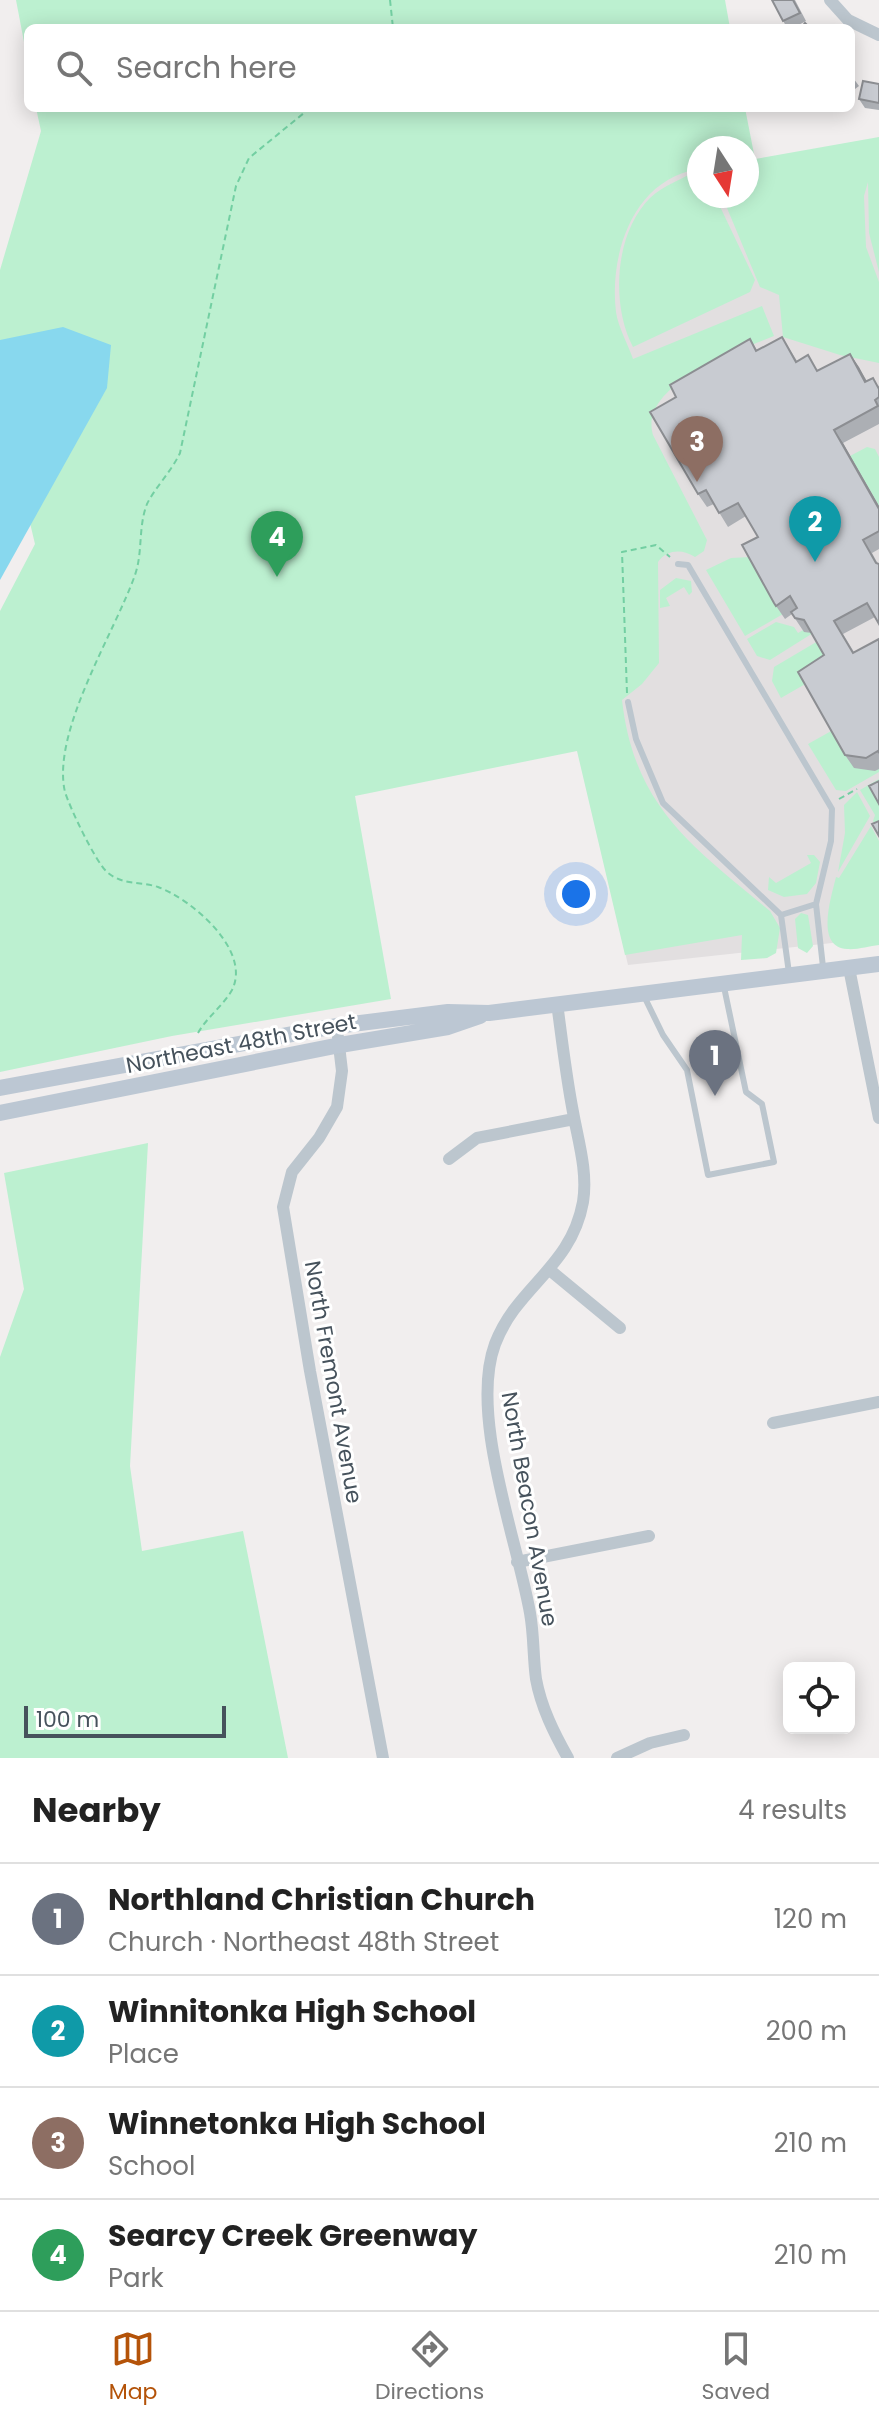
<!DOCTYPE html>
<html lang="en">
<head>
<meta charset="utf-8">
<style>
  :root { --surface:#fff; --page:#f6f6f6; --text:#222; --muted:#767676; --line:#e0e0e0; --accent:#b45309 }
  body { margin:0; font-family:Poppins,sans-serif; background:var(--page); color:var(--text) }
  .controls { position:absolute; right:24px; bottom:24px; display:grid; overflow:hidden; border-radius:12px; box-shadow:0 4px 20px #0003 }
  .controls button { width:72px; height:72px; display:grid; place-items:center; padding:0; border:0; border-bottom:2px solid var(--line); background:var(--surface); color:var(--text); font:40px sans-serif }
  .compass { position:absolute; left:687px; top:136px; width:72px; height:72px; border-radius:50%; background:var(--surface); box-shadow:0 4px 20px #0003; rotate:168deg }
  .scale { position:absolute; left:24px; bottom:20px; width:202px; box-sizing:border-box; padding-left:8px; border:4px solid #46525c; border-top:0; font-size:22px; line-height:28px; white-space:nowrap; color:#46525c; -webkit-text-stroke:6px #fff; paint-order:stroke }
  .you { position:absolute; left:576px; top:894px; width:28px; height:28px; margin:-20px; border:6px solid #fff; border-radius:50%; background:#1a73e8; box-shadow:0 0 0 12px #1a73e833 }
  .badge { display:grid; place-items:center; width:52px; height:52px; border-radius:50%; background:var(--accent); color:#fff; font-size:26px; font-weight:700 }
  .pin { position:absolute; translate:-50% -66px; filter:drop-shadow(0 2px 4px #0008) }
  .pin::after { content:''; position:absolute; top:42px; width:28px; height:24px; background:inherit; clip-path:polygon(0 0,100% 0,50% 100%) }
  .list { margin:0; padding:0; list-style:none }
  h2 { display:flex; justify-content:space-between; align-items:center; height:104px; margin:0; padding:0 32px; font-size:34px }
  h2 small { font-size:26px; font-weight:400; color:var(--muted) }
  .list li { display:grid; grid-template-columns:52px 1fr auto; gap:24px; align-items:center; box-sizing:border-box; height:112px; padding:0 32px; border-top:2px solid var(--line) }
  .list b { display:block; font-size:30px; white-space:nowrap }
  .list p { margin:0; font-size:26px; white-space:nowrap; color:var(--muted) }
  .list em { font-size:26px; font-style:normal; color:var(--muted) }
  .icon { flex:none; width:44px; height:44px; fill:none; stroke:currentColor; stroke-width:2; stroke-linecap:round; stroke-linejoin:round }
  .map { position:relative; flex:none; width:879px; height:1758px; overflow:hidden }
  .search { position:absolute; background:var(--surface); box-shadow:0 4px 20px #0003; left:24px; right:24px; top:24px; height:88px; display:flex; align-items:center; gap:20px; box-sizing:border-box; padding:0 28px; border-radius:12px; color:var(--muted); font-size:30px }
  .sheet { height:552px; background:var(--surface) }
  nav { display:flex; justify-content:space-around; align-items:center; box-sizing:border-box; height:112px; border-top:2px solid var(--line); background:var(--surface); font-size:22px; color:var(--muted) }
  nav a { display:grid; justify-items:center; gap:4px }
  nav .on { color:var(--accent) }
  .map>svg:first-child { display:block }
</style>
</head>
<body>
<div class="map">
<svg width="879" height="1758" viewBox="0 0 879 1758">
  <rect width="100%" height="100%" fill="#f1eeee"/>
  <path fill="#e2dfe0" d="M879 137V938L628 965 453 213 699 169V196H747Z"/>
  <path fill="#bcf0d0" d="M16 0H725L730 28H28V63Z
    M36 108H745L755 159 879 137V272L869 233 868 182 864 196 866 247 879 282V363L840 355 783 337 779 295 760 287 722 196H747V148H699V196H715L755 280 750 292 633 347C611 305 614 234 650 198 663 185 684 179 698 169 633 180 609 254 616 312 618 327 628 344 633 359L762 306 774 336C737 351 638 385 653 435L707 540 704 551 695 557C683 549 667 549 658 562L659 663 642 684 622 700C634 807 693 847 770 911L780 928 776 953 767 958 741 960 742 935 625 955 577 751 355 796 391 999 172 1036 0 1072V611L35 544 0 397V270L41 131Z
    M867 447 875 449 879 457V506L850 456Z
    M751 557 783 614 745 636 706 570 731 558Z
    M676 578 691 581 692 592 689 595 684 587 666 598 670 606 660 608V590Z
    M776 622 794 627 798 633 803 630 813 633 770 660 757 656 747 639Z
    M818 641 833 668 781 698 772 681 774 667Z
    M833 730 879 769V772L846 791 836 790 808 744Z
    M879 779V832L873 821 875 815 860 790Z
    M857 792 870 816 838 872 845 833 844 805Z
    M871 826 879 841V945C869 946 857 950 847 949 814 947 832 895 836 877L839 878Z
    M807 855H814L820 862 816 883 807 894 784 897 768 890 769 877 776 883 811 863Z
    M801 913 808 915 813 946 807 953 798 948 795 919Z
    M148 1143 130 1466 142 1551 243 1531 288 1758H0V1357L24 1289 4 1173Z"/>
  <path fill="#88d8ee" d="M63 327 111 345 107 388 0 580V340Z"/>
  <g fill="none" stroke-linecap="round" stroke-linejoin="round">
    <path stroke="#73cfa2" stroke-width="2" stroke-dasharray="6 4" stroke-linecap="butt" d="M390 0 393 28
      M627 693 622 552 656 545 670 557
      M839 799 857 789
      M198 1033C207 1017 223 1006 232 990 252 950 191 899 158 887 140 881 123 886 107 872 95 861 70 808 65 792 51 732 115 632 135 575 143 552 138 527 147 504 154 489 171 472 180 453L236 186 249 158 310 108"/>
    <path stroke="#bcc6ce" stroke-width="6" d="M678 564 688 565 832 809 831 841 816 904 823 967
      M628 702 636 739 663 803 781 915 789 973
      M781 915 816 904
      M643 994 663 1035 687 1070 708 1175 774 1162 762 1104 746 1092 724 987"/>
    <path stroke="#bcc6ce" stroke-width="12" d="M830 0 848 20 879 35
      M849 968 879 1118
      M557 1003C562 1040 566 1076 573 1112 578 1140 588 1172 583 1202 571 1268 517 1286 495 1344 469 1415 517 1539 530 1613 534 1635 533 1657 536 1679 541 1707 554 1733 568 1758
      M338 1037 342 1071 337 1107 319 1138 292 1172 283 1207 310 1371 383 1758
      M449 1159 477 1138 574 1119
      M551 1271 620 1328
      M773 1423 879 1402
      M517 1562 649 1536
      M617 1758 650 1743 684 1735"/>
    <path stroke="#bcc7d3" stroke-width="16" d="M0 1088 336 1026 448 1012 489 1013 879 964
      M0 1113 340 1045 448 1027 480 1016"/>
  </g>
  <path fill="#acafb4" d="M772 0H795L806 21 793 28H787Z
    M851 75 859 86 851 92Z
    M879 84V110L865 108 859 99Z
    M782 337 797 361 818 370 850 354 867 381 879 386V424L843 443 879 506V549L872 553 878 564 875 617 843 634 854 652 879 639V769L875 771 854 768 845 755 824 655 812 633 804 632 792 614 785 619 774 603 758 537 746 516 728 527 714 504 707 507 698 494 676 397 750 339 757 350Z"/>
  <path fill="#8c8e92" d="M850 354 859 367 874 395 865 382Z
    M834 430 843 443 879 506V509Z"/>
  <path fill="#c8cbd1" stroke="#8c8e92" stroke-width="2" d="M772 0H793L800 13 783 21Z
    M805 23 810 28H801Z
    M863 81 879 84V103L859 99Z
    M782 337 796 362 808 355 817 371 850 354 865 382 873 378 879 389V397L875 400 878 406 834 430 879 509V531L863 540 876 563 879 564V624L867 603 834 621 853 653 879 639V753L878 751 866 758 845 755 798 672 824 655 804 620 795 618 791 612 797 608 790 596 776 606 774 603 742 545 758 537 738 503 719 513 706 490 698 494 650 412 676 397 670 385 750 339 756 351Z
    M879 781V804L869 786Z
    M879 821V836L872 824Z"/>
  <g text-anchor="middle" stroke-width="6" stroke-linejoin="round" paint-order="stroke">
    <g font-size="22" fill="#46525c" stroke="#fff">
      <text transform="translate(241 1043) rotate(-11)" y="8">Northeast 48th Street</text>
      <text transform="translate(334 1382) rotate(80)" y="8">North Fremont Avenue</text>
      <text transform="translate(530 1509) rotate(80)" y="8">North Beacon Avenue</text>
    </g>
  </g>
</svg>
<div class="controls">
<button><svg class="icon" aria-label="locate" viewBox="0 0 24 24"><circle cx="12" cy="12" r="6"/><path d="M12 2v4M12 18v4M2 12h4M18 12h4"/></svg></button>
</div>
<svg class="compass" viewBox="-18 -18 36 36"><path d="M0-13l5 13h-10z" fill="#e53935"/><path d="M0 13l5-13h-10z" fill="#767676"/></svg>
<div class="scale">100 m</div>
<div class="you"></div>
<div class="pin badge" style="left:715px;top:1096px;background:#6b7280">1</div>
<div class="pin badge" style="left:815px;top:562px;background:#0f9aa8">2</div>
<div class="pin badge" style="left:697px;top:482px;background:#8d6e63">3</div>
<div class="pin badge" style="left:277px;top:577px;background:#2e9e5b">4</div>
<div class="search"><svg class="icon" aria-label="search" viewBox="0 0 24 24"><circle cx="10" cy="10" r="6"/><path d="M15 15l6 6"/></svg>Search here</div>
</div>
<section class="sheet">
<h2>Nearby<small>4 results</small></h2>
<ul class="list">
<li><span class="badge" style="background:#6b7280">1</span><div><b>Northland Christian Church</b><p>Church · Northeast 48th Street</p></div><em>120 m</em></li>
<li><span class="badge" style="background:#0f9aa8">2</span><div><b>Winnitonka High School</b><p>Place</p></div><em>200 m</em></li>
<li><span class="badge" style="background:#8d6e63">3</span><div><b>Winnetonka High School</b><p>School</p></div><em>210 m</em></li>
<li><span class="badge" style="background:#2e9e5b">4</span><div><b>Searcy Creek Greenway</b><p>Park</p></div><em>210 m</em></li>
</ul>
</section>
<nav>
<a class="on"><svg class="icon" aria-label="map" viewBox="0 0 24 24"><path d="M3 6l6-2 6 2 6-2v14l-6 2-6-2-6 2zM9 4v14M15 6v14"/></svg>Map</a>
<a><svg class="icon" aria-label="directions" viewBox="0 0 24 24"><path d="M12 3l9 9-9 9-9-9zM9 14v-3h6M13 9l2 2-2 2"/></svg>Directions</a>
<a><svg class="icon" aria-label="saved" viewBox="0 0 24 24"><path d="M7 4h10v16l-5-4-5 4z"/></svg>Saved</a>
</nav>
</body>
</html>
